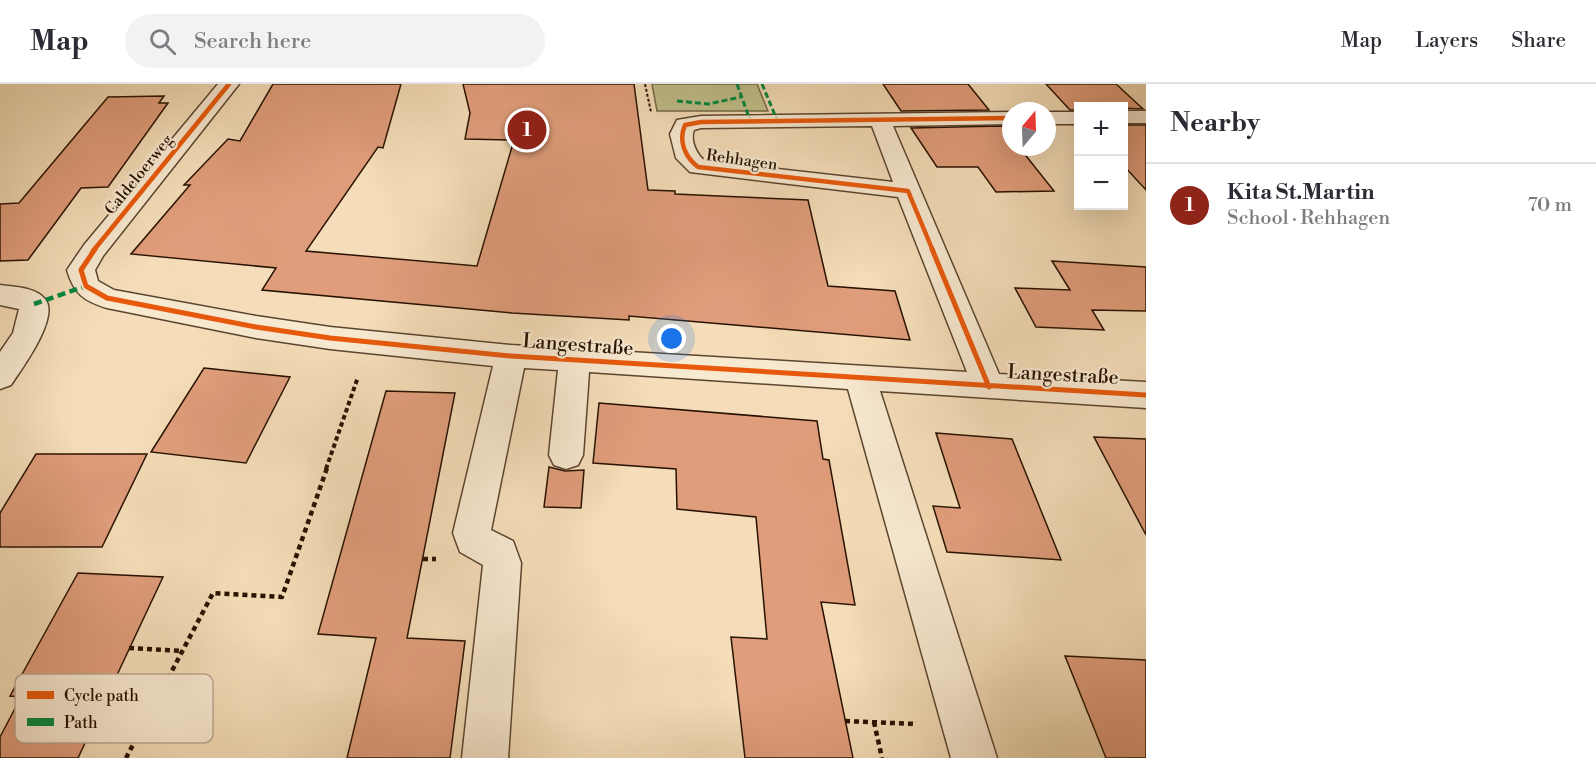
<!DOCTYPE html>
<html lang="en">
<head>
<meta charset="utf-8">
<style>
  :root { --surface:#fff; --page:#f2f2f3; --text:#2b2b33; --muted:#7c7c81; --line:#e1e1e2; --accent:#8f2418 }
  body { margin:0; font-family:"Libre Bodoni",serif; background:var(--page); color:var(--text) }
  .controls { position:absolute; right:18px; top:18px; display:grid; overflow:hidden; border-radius:0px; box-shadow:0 6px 24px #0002 }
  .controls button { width:54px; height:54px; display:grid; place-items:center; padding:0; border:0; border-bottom:2px solid var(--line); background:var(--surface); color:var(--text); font:30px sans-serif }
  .compass { position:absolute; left:1002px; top:18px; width:54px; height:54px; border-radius:50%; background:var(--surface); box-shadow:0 6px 24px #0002; rotate:19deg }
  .you { position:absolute; left:672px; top:255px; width:21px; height:21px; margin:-15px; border:4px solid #fff; border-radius:50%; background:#1a73e8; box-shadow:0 0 0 9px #1a73e833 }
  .badge { display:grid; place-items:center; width:39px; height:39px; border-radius:50%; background:var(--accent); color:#fff; font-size:20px; font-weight:700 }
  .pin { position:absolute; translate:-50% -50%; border:3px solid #fff; box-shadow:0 2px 6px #0006 }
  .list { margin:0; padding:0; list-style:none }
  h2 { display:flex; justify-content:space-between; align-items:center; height:78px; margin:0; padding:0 24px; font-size:26px }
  h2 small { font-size:20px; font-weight:400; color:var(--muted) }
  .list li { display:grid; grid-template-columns:39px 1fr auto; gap:18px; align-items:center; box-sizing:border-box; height:84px; padding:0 24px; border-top:2px solid var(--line) }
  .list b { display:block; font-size:22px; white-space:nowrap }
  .list p { margin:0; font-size:20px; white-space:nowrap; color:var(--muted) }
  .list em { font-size:20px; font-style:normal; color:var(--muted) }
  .icon { flex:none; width:33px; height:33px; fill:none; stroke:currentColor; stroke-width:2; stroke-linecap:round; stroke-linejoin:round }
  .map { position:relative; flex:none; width:1146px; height:674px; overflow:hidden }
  header { display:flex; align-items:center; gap:36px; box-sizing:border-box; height:84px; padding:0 30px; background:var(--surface); border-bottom:2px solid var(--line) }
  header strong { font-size:28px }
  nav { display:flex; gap:33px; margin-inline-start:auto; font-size:21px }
  .search { width:420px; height:54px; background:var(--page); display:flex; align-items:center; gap:15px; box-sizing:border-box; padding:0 21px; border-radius:33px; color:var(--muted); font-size:22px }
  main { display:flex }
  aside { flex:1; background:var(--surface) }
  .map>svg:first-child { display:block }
</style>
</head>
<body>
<header>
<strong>Map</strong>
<div class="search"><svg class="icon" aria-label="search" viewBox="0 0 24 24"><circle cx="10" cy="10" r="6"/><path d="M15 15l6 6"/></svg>Search here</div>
<nav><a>Map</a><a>Layers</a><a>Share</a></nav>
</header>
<main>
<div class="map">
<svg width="1146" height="674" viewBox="0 0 1146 674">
  <rect width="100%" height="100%" fill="#f4ddb8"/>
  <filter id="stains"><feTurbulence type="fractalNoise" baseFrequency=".00333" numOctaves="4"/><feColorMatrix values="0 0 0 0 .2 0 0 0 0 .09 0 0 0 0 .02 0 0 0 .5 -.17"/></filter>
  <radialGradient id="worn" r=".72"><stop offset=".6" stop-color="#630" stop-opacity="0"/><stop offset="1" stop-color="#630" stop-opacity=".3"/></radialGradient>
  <path fill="#c0bf8b" stroke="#746846" stroke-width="1.5" d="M652 0H757L768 27H657Z"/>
  <path fill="#e09d7b" stroke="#281201" stroke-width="1.5" d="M273 0H401L383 64 378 63 306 167 477 182 514 56 465 55 470 29 463 0H634L648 106 675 107V110L808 116 828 202 895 207 910 256 629 232V236L512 229 262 206 276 184 131 170 190 101H184L228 55 240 57Z
    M883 0H968L989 26 901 27Z
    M1046 0H1116L1143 25 1078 22V26H1070Z
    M164 12 159 19H168L108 103 81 104 28 176 0 177V120L19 119 108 13Z
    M1124 41H1146V106L1124 82Z
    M1002 42 1011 53V63H1019L1054 107 996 108 978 83H937L911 44Z
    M1052 177 1146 183V227L1092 226 1104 246 1036 243 1015 204 1070 206Z
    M204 284 290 293 246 379 151 368Z
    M386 307 455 309 407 554 465 557 450 674H347L376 554 318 550Z
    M599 319 817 337 823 375 829 376 855 521 821 518 853 674H745L731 553 767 555 756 433 677 425 676 385 593 379Z
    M936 349 1012 355 1061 476 947 468 933 422 960 424Z
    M1094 353 1146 355V451Z
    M36 370H147L102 463H0V429Z
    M549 383 565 387 584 386 581 424 544 423Z
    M78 489 163 493 78 674H0V653L21 613 10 612Z
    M1065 572 1146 576V674H1106Z"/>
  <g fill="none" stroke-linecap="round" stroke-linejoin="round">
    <g stroke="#5b452f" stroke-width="3">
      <path id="minor" d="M218 0H239L103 172 95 186 98 197 114 206 256 232 330 243 511 261 967 288 898 113 690 88 676 74 670 50 677 36 701 32 1011 28V40L893 42 999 290 1146 298V324L880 307 997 674H951L848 305 589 288 583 371 578 381 566 385 554 381 549 371 558 286 524 284 491 446 513 457 521 479 508 674H462L483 481 460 468 453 449 493 282 330 265 256 254 107 224C83 217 74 209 67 186L84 161ZM872 42 893 98 705 77C696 70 690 56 694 46L701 44Z
        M1124 27H1146V39H1124Z
        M1047 28H1078V40H1047Z
        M0 201C14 203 34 203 44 214 62 231 21 286 11 301L0 305V268L13 249 19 225 0 221Z"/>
    </g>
    <path stroke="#281201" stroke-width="2" stroke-dasharray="3 2" stroke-linecap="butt" d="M645 0 651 28"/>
    <path stroke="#281201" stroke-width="4" stroke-dasharray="4.5 3" stroke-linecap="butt" d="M326 385 358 293"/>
    <path stroke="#281201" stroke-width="4.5" stroke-dasharray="5 4" stroke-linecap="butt" d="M423 475H436
      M129 564 182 567
      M845 637 916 640
      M874 638 882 674
      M126 674 213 509 282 513 327 384"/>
    <use href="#minor" fill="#f8e9d1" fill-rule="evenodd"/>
    <path stroke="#00873e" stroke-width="3" stroke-dasharray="6 3" stroke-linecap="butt" d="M737 0 750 36
      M762 0 777 36
      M677 17 708 20 741 13"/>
    <path stroke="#00873e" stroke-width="4.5" stroke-dasharray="8 4.5" stroke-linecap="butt" d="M34 220 86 202"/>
    <g stroke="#f8e9d1" stroke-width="7">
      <path id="cycleway-far1" d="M93 167 229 0
        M933 167 908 107 698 83C685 73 678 57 685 41L701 38 1011 34"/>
    </g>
    <g stroke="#f8e9d1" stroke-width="9">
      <path id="cycleway" d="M95 165 81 186 86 202 107 214 256 243 330 254 511 272 1146 311
        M932 165 989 303"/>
    </g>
    <use href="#cycleway-far1" stroke="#e8590c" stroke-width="4.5"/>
    <use href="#cycleway" stroke="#e8590c" stroke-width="5"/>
  </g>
  <g text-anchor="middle" stroke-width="4.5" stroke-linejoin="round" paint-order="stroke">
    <g font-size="16" fill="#281201" stroke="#f8e9d1">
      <text transform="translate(742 75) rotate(8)" y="6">Rehhagen</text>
      <text transform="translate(138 90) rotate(-51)" y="6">Caldeloerweg</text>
    </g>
    <g font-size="20" fill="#281201" stroke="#f8e9d1">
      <text transform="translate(578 260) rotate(4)" y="7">Langestraße</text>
      <text transform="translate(1063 290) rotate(3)" y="7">Langestraße</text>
    </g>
  </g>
  <rect x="15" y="590" width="198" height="69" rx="9" fill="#f8e9d1" stroke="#baa893" stroke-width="1.5"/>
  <rect x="27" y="607" width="27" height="8" fill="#e8590c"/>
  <rect x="27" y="634" width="27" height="8" fill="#00873e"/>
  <g font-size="16" fill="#281201">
    <text x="64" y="617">Cycle path</text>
    <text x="64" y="644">Path</text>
  </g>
  <rect width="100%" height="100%" filter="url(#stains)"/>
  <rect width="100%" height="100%" fill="url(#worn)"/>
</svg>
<div class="controls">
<button>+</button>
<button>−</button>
</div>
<svg class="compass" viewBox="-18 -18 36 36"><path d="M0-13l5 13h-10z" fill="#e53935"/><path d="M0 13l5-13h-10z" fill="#7c7c81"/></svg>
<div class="you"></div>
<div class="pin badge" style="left:527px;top:46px">1</div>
</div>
<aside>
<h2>Nearby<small></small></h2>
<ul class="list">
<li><span class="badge">1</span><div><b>Kita St.Martin</b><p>School · Rehhagen</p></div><em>70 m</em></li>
</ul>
</aside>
</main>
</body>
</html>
